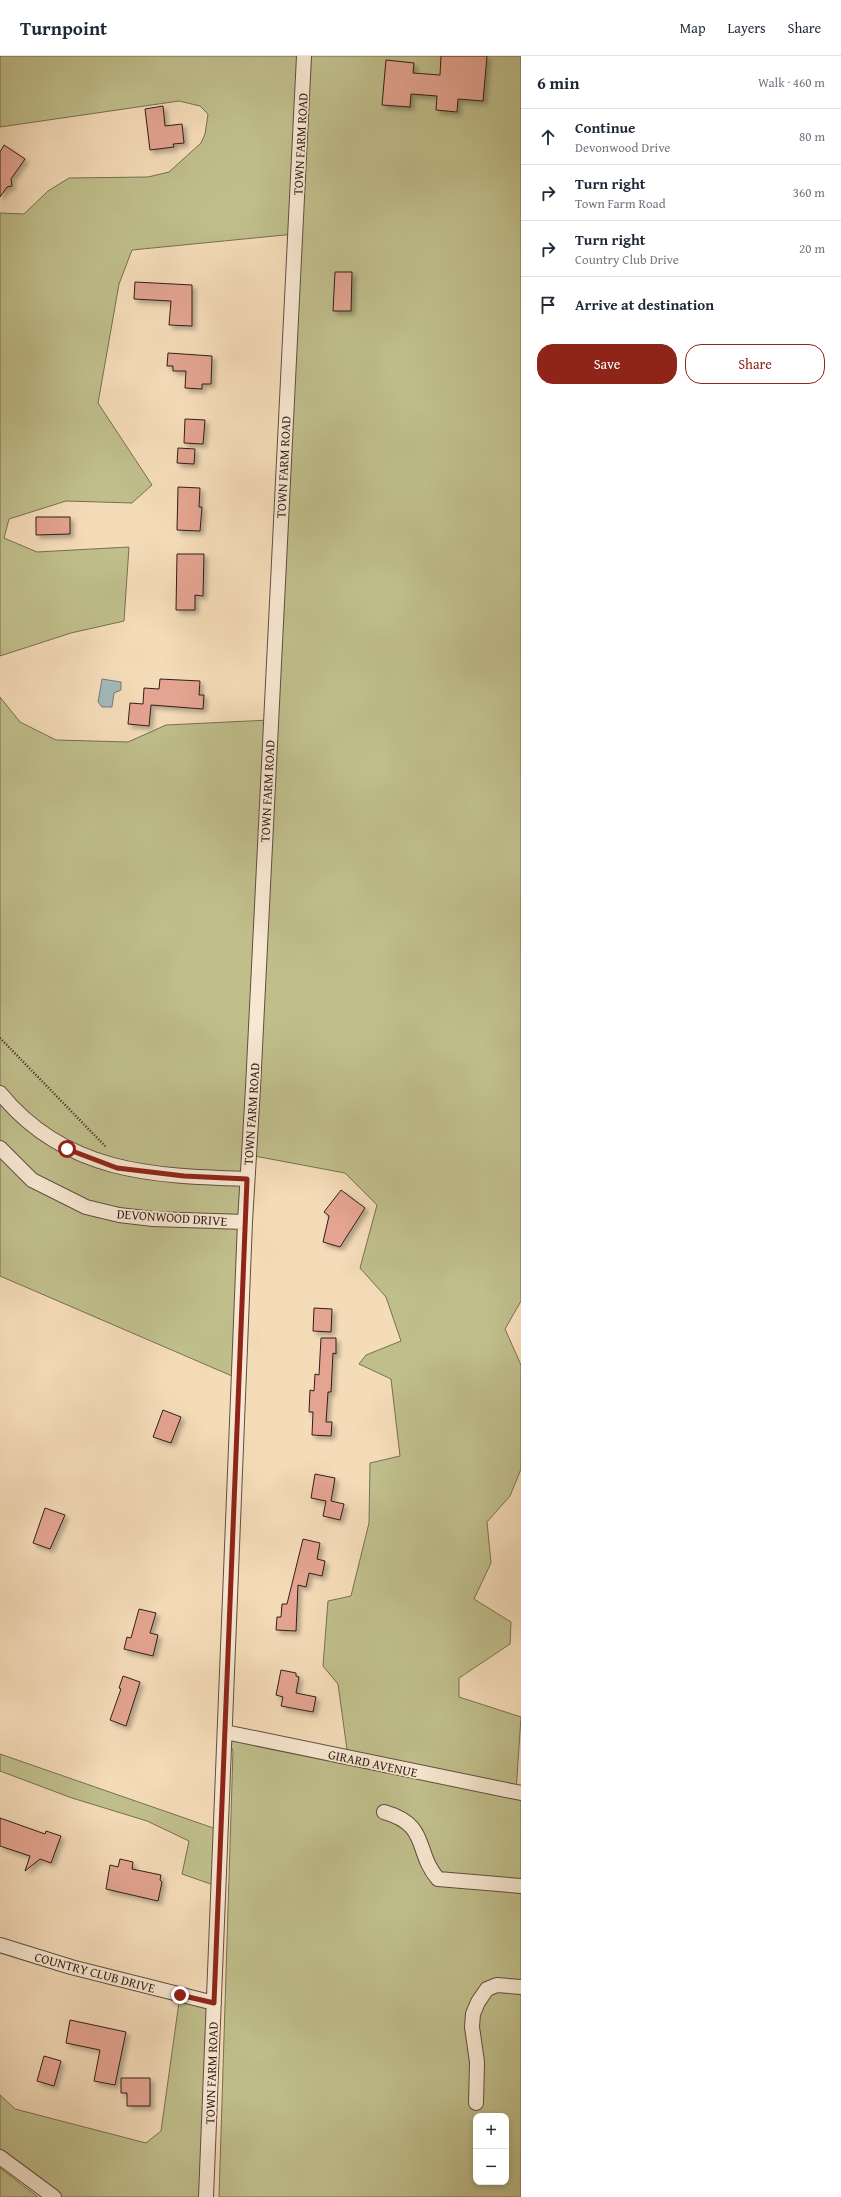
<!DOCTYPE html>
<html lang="en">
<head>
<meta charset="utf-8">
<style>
  :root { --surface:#fff; --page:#f6f6f7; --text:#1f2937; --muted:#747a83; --line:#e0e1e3; --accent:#8f2418 }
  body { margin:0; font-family:"Gentium Book Plus",serif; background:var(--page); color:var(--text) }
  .controls { position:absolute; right:12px; bottom:12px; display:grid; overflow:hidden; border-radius:8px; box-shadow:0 2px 6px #0003 }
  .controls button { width:36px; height:36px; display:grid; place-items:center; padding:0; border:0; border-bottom:1px solid var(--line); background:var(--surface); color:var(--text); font:20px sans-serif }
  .stop { position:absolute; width:12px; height:12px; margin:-9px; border:3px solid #8f2418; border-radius:50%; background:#fff }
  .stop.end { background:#8f2418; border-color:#fff; box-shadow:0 1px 4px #0008 }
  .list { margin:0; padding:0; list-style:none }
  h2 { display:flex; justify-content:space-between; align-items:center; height:52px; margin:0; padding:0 16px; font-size:17px }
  h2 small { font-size:13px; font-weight:400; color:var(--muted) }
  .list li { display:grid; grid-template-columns:26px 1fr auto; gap:12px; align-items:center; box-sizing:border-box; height:56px; padding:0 16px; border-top:1px solid var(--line) }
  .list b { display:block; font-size:15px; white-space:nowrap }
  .list p { margin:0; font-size:13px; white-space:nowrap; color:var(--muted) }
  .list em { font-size:13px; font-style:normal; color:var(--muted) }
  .actions { display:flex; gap:8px; padding:12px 16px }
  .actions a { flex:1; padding:9px 0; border:1px solid var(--accent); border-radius:16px; text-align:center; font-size:14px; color:var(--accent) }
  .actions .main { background:var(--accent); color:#fff }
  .icon { flex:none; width:22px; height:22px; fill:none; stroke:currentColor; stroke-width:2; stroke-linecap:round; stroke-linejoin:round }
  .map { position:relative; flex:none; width:521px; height:2141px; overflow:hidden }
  header { display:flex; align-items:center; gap:24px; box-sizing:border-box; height:56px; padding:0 20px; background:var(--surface); border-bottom:1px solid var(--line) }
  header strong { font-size:19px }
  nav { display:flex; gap:22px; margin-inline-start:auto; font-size:14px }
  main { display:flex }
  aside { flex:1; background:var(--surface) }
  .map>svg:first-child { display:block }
</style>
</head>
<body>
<header>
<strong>Turnpoint</strong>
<nav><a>Map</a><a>Layers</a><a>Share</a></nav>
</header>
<main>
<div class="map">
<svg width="521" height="2141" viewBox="0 0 521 2141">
  <defs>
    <filter id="shadow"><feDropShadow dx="3.5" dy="3.5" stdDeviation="2" flood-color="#0004"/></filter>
  </defs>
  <rect width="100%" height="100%" fill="#f5dcb9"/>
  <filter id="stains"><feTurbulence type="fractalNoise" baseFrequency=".005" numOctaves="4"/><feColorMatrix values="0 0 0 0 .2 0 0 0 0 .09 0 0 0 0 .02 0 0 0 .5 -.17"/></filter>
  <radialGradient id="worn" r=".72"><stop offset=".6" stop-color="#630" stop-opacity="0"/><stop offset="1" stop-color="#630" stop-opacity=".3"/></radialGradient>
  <path fill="#c0bf8c" stroke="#786f52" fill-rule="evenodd" d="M0 0H521V1245L505 1273 521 1309V1413L510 1440 487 1466 491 1507 474 1543 511 1566 510 1588 459 1622V1641L521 1661 516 1736 521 1737V2141H219L233 1695 225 1676 348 1701 338 1628 323 1610 328 1545 351 1540 369 1467 370 1407 400 1400 391 1323 359 1308 366 1299 401 1285 386 1241 360 1212 377 1149 345 1117 249 1099 239 1323 0 1220V641L20 666 56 684 128 686 166 669 270 664 295 178 132 194 119 228 98 347 152 429 132 447 66 445 9 463 4 482 37 496 129 491 124 565 71 577 0 600V157L24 158 48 135 69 122 148 121 169 116 201 87 205 78 208 58 200 50 179 45 0 71ZM476 2060H506V2126H476Z
    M0 1698 222 1775 219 1831 182 1818 189 1785 147 1765 72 1742 0 1715Z
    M180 1939 214 1947 206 2141H54L0 2101V2039L15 2053 146 2087 161 2075Z
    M0 2112 38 2141H0Z"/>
  <path fill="#a2b9bb" stroke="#747b7a" d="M102 623 121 626V634L114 637 112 651H102L98 646Z"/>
  <path fill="#e4a491" stroke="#2f1f19" filter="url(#shadow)" d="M441 0H487L483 45 458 43 457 56 436 54 437 40 411 38 410 51 382 49 386 4 414 7 413 17 440 19Z
    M163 50 165 70 182 68 184 87 173 88 174 91 150 94 145 53Z
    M4 89 25 103 11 123 12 130 7 131 0 141V96Z
    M335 216H352L351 255H333Z
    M135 226 192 229V270L169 269 171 245 134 243Z
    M168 297 212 300 211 328H202V333L185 332 186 315H173V310H167Z
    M185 363 205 364 203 388 184 387Z
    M178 392 195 393 194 408 177 407Z
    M178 431 200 432 199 451H202L200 475 177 474Z
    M36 461H70V478L36 479Z
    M177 498H204L203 540 195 539V554H176Z
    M160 623 200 625 199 639H204L203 653 151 649 149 670 128 668 130 647 143 648 144 632 159 633Z
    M341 1134 365 1152 340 1191 323 1186 329 1160 324 1156Z
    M314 1252 332 1253 331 1276 313 1275Z
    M321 1282H336V1298L333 1297 331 1336H328L326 1366H332L331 1380 312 1379 313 1356H309L310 1334 314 1335 315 1318 319 1319Z
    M163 1354 181 1361 171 1387 153 1381Z
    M315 1418 335 1422 331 1445 344 1448 340 1464 323 1460 326 1445 311 1442Z
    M45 1452 65 1459 50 1493 33 1487Z
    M303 1483 320 1487 317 1503 325 1505 322 1520 309 1517 306 1531 298 1529 296 1575 276 1574 277 1561H281L282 1548H287Z
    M139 1553 156 1557 150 1577 158 1579 153 1600 124 1593 127 1581 131 1582Z
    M281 1614 296 1617V1620L299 1621 296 1637 316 1641 313 1656 281 1650 283 1641 276 1639Z
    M123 1620 140 1626 126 1670 110 1664 121 1633 119 1632Z
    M0 1762 45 1778 46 1775 61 1780 51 1807 40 1803 25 1815 30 1800 0 1790Z
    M120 1803 133 1806 132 1813 161 1819 160 1824 162 1826 158 1845 106 1833 110 1809 118 1811Z
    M70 1964 126 1976 115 2029 94 2025 100 1994 66 1987Z
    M44 2000 61 2005 54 2030 37 2025Z
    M121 2022H150V2050H127V2037H121Z"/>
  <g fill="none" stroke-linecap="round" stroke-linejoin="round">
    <g stroke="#604e41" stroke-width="16">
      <path id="minor" d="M0 1037C65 1117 152 1120 247 1123
        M0 1092 32 1124 86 1151 119 1159 153 1163 245 1166
        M225 1676 521 1737
        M384 1756C430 1769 414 1795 438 1823L521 1830
        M0 1889 71 1911 214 1947
        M476 2047 477 2006 472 1971 473 1958 478 1946 487 1933 497 1929 521 1931
        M0 2101 54 2141
        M206 2141 245 1166 253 1032 304 0"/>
    </g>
    <path stroke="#2f1f19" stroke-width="2.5" stroke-dasharray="1 2" stroke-linecap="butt" d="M0 982 106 1091"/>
    <use href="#minor" stroke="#f8e8d2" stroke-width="14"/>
  </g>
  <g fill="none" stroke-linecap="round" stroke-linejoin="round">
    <path stroke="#8f2418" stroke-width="5" d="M67 1093 117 1112 184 1120 247 1123 214 1947 180 1939"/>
  </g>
  <g text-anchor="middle" stroke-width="3.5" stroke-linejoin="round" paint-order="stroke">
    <g font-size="13" fill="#2f1f19" stroke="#f8e8d2">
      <text transform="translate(300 88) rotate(-87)" y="5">TOWN FARM ROAD</text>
      <text transform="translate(283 411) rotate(-87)" y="5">TOWN FARM ROAD</text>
      <text transform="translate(267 735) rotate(-87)" y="5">TOWN FARM ROAD</text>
      <text transform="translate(251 1058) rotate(-86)" y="5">TOWN FARM ROAD</text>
      <text transform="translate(172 1161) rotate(4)" y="5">DEVONWOOD DRIVE</text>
      <text transform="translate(373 1707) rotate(12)" y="5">GIRARD AVENUE</text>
      <text transform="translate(95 1916) rotate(15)" y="5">COUNTRY CLUB DRIVE</text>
      <text transform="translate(211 2017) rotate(-88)" y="5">TOWN FARM ROAD</text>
    </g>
  </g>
  <rect width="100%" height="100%" filter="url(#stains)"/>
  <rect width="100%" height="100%" fill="url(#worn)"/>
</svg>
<div class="controls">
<button>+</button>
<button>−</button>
</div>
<div class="stop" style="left:67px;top:1093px"></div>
<div class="stop end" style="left:180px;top:1939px"></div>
</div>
<aside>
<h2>6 min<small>Walk · 460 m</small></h2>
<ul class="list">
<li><svg class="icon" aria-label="ahead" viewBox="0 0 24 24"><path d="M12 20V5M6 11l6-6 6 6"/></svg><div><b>Continue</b><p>Devonwood Drive</p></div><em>80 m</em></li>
<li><svg class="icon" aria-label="right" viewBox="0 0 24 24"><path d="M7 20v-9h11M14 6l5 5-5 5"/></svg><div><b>Turn right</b><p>Town Farm Road</p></div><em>360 m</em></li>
<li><svg class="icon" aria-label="right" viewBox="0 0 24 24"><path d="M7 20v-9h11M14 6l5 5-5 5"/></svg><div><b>Turn right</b><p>Country Club Drive</p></div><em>20 m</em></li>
<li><svg class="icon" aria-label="arrive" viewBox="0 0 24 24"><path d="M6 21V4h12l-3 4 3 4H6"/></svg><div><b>Arrive at destination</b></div></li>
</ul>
<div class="actions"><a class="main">Save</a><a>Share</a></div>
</aside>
</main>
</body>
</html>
